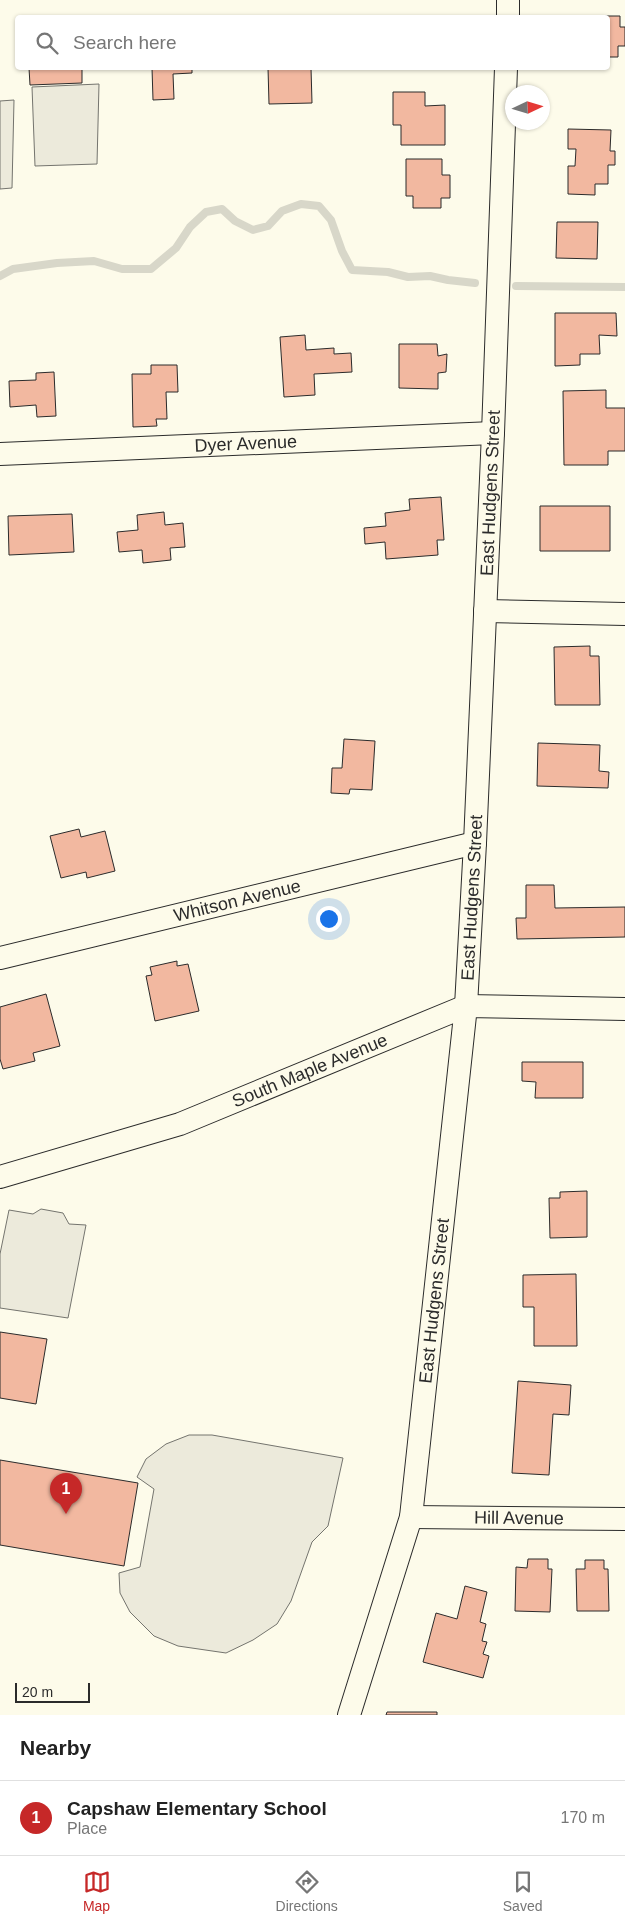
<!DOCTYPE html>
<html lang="en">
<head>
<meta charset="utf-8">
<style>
  :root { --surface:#fff; --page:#f6f6f6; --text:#222; --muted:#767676; --line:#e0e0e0; --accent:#c62828 }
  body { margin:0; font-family:Arial,sans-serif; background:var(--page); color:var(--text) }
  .compass { position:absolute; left:505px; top:85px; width:45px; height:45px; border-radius:50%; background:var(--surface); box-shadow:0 1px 4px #0004; rotate:86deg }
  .scale { position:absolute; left:15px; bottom:12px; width:75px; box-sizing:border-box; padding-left:5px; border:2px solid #2b2b2b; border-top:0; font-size:14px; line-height:18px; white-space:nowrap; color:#2b2b2b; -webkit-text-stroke:4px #fdfbea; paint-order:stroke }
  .you { position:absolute; left:328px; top:918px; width:18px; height:18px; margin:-12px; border:4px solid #fff; border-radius:50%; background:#1a73e8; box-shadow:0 0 0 8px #1a73e833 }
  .badge { display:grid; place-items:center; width:32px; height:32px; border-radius:50%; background:var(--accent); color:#fff; font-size:16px; font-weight:700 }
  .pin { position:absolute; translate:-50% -41px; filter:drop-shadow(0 1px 2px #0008) }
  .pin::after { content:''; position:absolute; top:26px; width:18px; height:15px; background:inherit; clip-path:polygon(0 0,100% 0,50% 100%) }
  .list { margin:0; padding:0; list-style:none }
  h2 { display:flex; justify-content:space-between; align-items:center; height:65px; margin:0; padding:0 20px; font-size:21px }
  h2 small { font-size:16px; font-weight:400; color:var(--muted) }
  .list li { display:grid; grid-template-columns:32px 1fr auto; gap:15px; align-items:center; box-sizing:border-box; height:75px; padding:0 20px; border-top:1px solid var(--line) }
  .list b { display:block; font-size:19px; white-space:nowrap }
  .list p { margin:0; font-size:16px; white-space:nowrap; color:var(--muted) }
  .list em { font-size:16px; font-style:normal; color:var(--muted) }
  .icon { flex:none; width:28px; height:28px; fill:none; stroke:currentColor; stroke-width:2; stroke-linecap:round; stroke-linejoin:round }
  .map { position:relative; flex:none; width:625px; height:1715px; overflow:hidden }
  .search { position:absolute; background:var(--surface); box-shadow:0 1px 4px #0004; left:15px; right:15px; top:15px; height:55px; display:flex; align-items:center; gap:12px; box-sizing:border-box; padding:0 18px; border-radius:5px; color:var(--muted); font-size:19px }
  .sheet { height:140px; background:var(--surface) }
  nav { display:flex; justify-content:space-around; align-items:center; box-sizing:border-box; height:70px; border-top:1px solid var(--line); background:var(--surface); font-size:14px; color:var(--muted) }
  nav a { display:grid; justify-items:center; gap:2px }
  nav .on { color:var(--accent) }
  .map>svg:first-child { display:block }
</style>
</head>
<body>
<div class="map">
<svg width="625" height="1715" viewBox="0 0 625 1715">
  <rect width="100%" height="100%" fill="#fdfbea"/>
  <path fill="#eceadb" stroke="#74746e" d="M99 84 97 164 35 166 32 87Z
    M14 100 12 188 0 189V101Z
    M41 1209 63 1213 69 1224 86 1225 68 1318 0 1308V1254L9 1210 33 1214Z
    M189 1435H212L343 1458 328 1526 312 1542 291 1601 277 1624 253 1640 226 1653 178 1646 154 1636 130 1612 120 1593 119 1573 140 1567 154 1489 137 1477 146 1459 166 1444Z"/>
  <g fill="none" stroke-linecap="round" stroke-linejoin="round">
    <path stroke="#d8d7c9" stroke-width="8" d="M0 276 13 269 57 263 94 261 122 269H151L176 248 190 227 206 212 222 209 235 221 253 230 268 226 282 211 301 204 319 206 331 220 342 251 352 270 388 272 408 277 430 276 448 280 475 283
      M516 286 625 287"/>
  </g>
  <path fill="#f2b8a0" stroke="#2b2b2b" d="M571 16H620V27H625V46H618V57H608V18H571Z
    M29 68H82V83L30 85Z
    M152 68H192V73L173 74 174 99 153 100Z
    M268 68H311L312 103 269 104Z
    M393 92H425V106L445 105V145H401V125H393Z
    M568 129 611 130 610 151H615V165H608V184H595V195L568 194V166H575L576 149H568Z
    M406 159H442V175H450V198H441V208H413V196H406Z
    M557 222H598L597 259 556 258Z
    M555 313H616L617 336 599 335 600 354H580V365L555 366Z
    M305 335 306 350 334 348V354L351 353 352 372 314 374 315 395 284 397 280 337Z
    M399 344H437L438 356 447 354 446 372 438 373V389L399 388Z
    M151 365H177L178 392H166L167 419H156L157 426 133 427 132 374H151Z
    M54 372 56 416 37 417 36 405 10 407 9 381 36 380V373Z
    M606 390V408H625V451H608V465H564L563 391Z
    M441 497 444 540H437L438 555 386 559 385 542 365 544 364 528 386 526 385 513 410 510 409 499Z
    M540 506H610V551H540Z
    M164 512 165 525 183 523 185 547 170 548 171 560 143 563 142 550 119 552 117 532 138 530 137 515Z
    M72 514 74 552 9 555 8 516Z
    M590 646V656H599L600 705H555L554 647Z
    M344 739 375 741 372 790 350 789 349 794 331 793 332 768H342Z
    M538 743 600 745 599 771 609 772 608 788 537 786Z
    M79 829 81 837 105 831 115 871 87 878 86 872 61 878 50 836Z
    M526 885H554L555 908 625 907V937L517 939 516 918H526Z
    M177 961V966L188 964 199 1011 155 1021 146 976 152 975 150 967Z
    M46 994 60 1046 33 1053 35 1061 3 1069 0 1059V1007Z
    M522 1062H583V1098H535L536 1082 522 1081Z
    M587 1191V1237L550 1238 549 1198H560V1192Z
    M576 1274 577 1346H534V1307H523V1275Z
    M0 1332 47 1339 36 1404 0 1398Z
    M518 1381 571 1385 569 1415 553 1414 549 1475 512 1473Z
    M0 1460 138 1483 124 1566 0 1545Z
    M528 1559H548V1569H552L550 1612 515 1611 516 1567 527 1568Z
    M585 1560H604V1569H608L609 1611H577L576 1569H585Z
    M465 1586 487 1592 480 1622 486 1624 482 1641 487 1642 483 1654 489 1656 483 1678 423 1662 436 1613 457 1619Z
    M387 1712H437V1715H386Z"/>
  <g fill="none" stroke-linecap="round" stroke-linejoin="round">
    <g stroke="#2b2b2b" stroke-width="24">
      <g id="minor">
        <path d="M508 18V0"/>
        <path id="s1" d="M0 454 493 433"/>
        <path d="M485 611 625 614"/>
        <path id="s2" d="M0 958 475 843"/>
        <path id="s3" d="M0 1177 180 1124 466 1006 625 1009"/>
        <path id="s4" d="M411 1517 625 1519"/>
        <path id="s5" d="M349 1715 411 1517 466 1006 475 843 493 433 506 68"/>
      </g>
    </g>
    <use href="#minor" stroke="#fdfbea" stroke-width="22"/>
  </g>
  <g text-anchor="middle" stroke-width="4" stroke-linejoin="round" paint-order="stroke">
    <g font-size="18" fill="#2b2b2b" stroke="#fdfbea">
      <text dy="6" stroke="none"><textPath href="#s1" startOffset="246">Dyer Avenue</textPath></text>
      <text dy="6" stroke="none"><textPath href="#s5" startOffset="1235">East Hudgens Street</textPath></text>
      <text dy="6" stroke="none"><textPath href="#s5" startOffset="830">East Hudgens Street</textPath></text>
      <text dy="6" stroke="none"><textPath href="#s2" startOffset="244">Whitson Avenue</textPath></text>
      <text dy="6" stroke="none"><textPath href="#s3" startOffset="328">South Maple Avenue</textPath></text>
      <text dy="6" stroke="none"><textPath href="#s5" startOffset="425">East Hudgens Street</textPath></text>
      <text dy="6" stroke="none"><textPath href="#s4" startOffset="108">Hill Avenue</textPath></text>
    </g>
  </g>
</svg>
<svg class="compass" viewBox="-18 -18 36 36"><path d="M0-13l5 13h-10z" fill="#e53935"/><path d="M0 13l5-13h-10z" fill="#767676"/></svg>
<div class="scale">20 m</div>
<div class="you"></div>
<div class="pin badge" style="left:66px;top:1514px">1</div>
<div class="search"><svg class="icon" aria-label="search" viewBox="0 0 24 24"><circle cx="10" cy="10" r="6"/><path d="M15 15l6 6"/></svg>Search here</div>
</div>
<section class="sheet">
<h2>Nearby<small></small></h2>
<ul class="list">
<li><span class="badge">1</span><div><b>Capshaw Elementary School</b><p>Place</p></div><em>170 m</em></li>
</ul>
</section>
<nav>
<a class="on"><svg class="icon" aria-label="map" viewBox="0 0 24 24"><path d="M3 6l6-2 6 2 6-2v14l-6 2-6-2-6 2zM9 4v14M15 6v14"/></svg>Map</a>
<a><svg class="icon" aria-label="directions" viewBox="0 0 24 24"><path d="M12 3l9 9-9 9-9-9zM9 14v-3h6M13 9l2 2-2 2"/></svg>Directions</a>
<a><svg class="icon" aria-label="saved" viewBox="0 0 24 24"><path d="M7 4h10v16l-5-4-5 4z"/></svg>Saved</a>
</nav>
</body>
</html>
